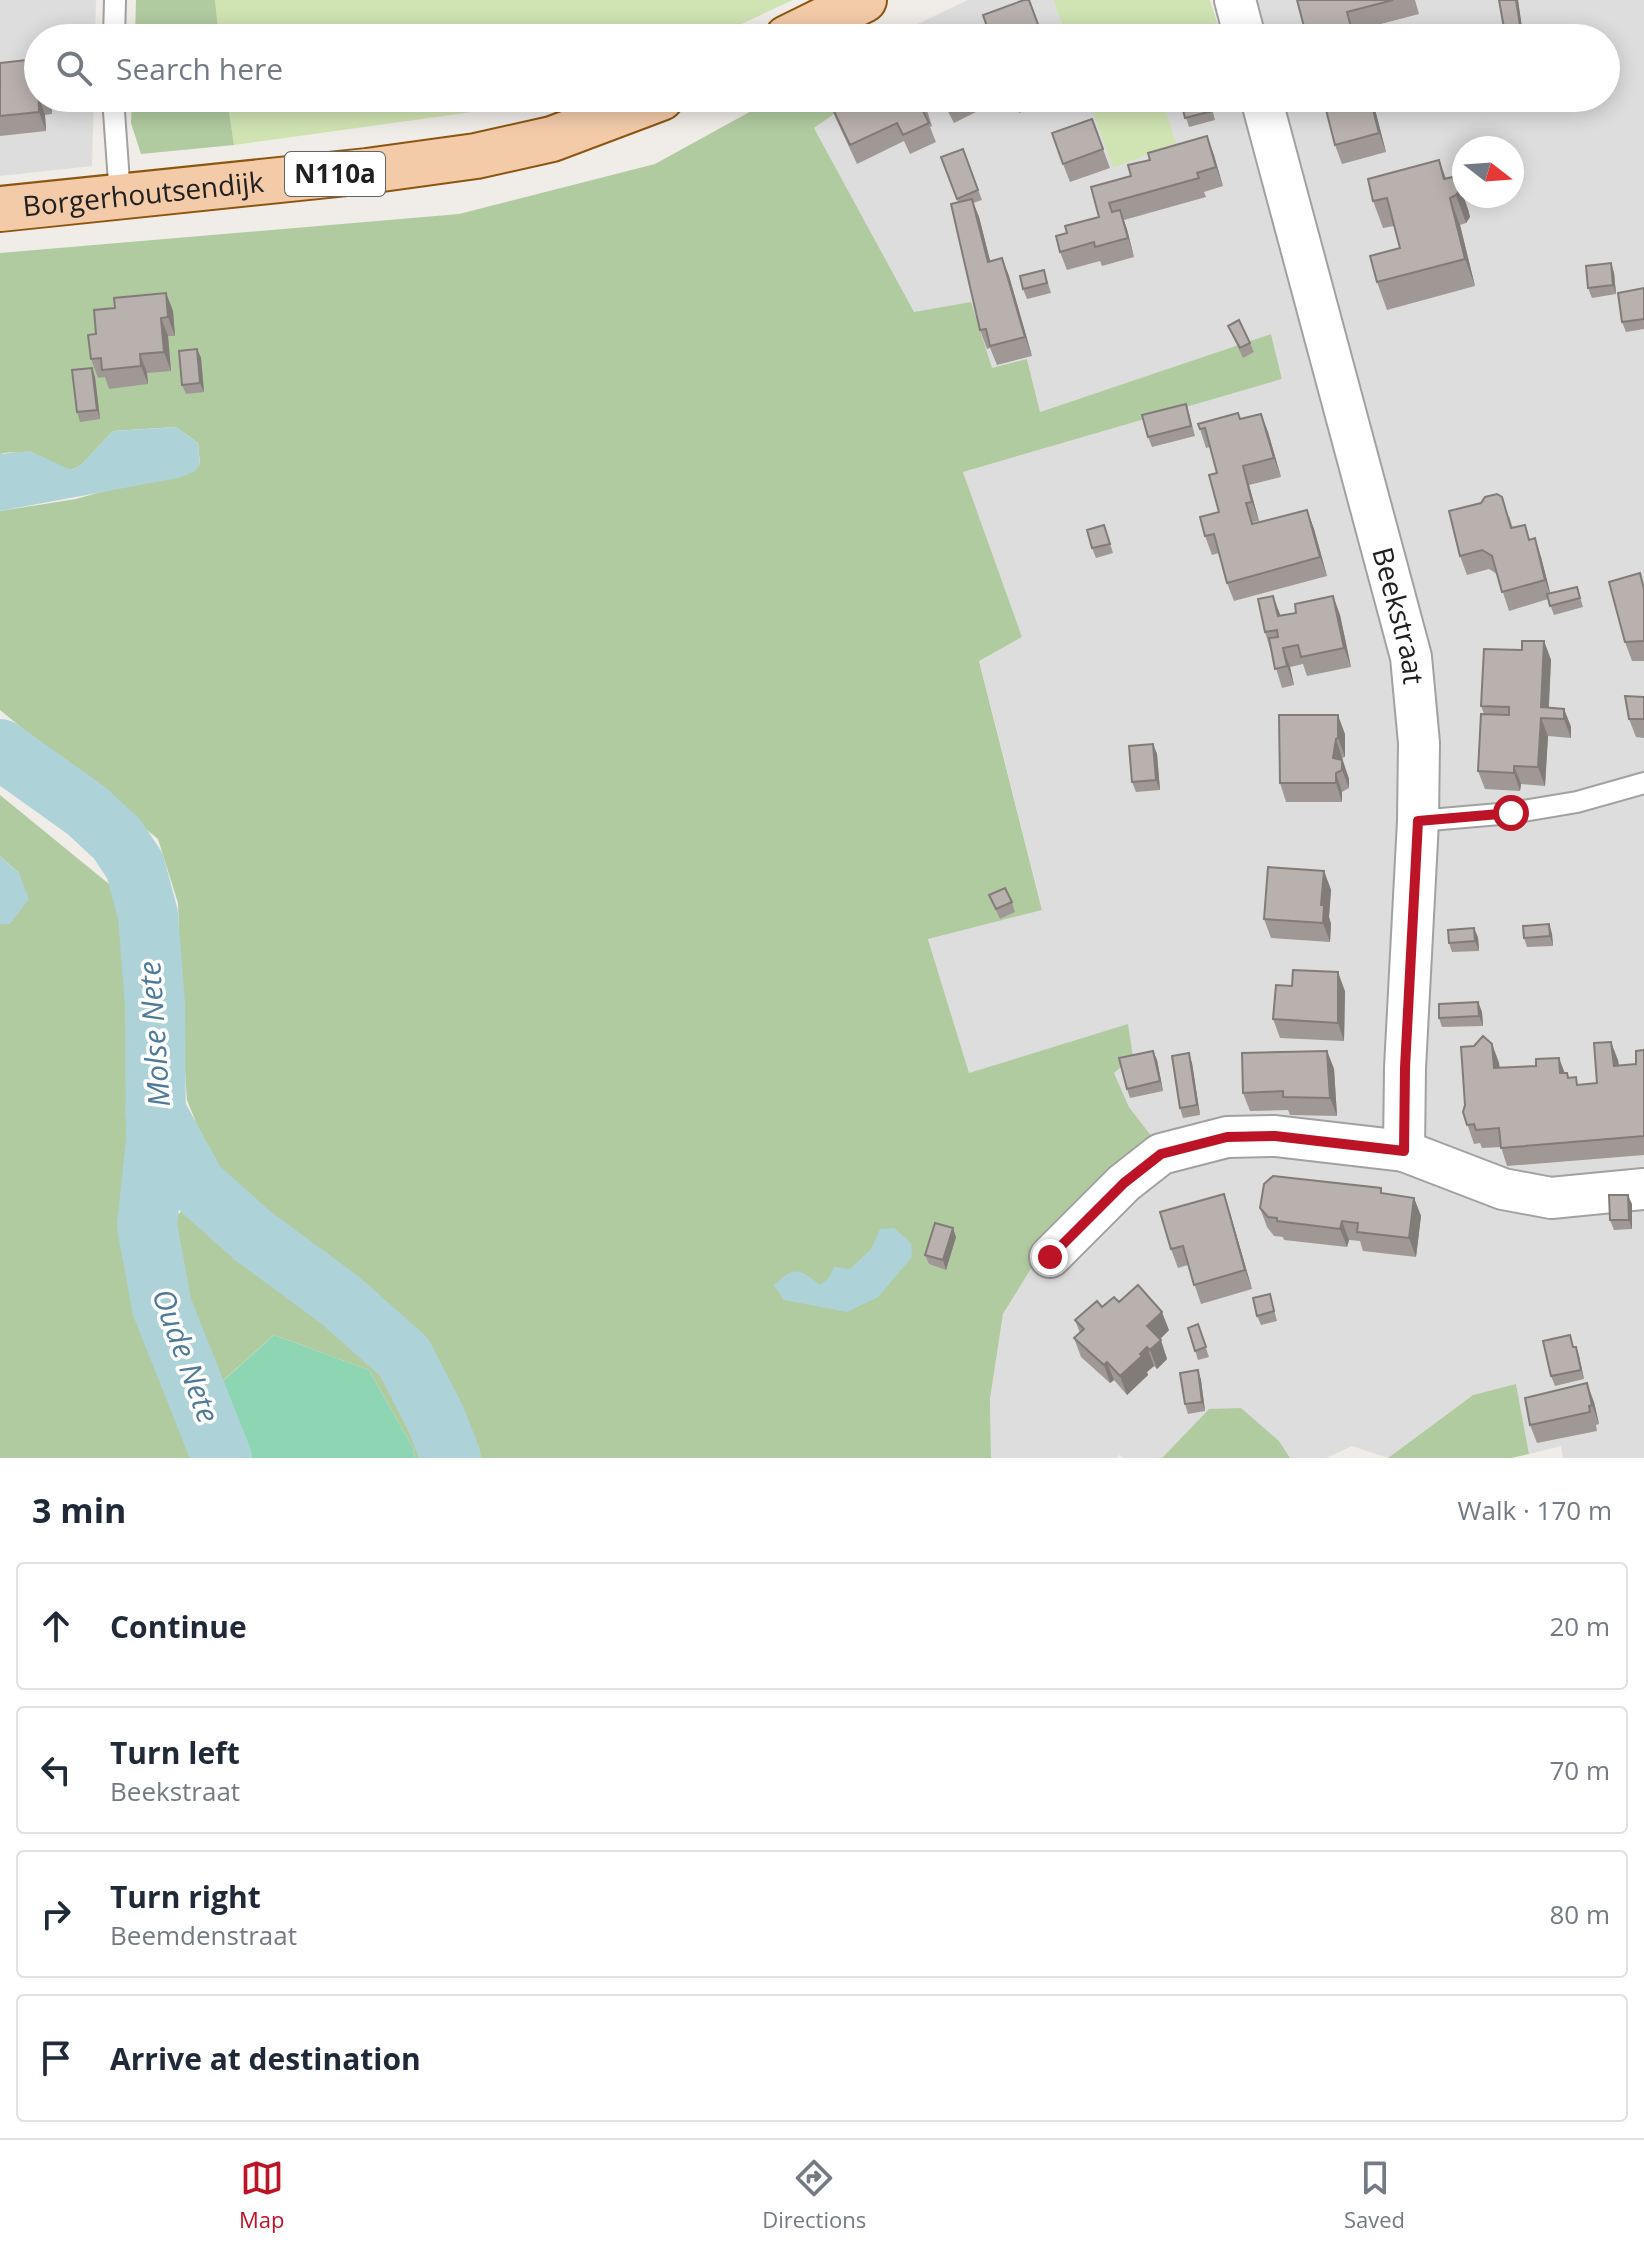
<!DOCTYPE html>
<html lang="en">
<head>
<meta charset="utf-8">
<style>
  :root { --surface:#fff; --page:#f6f6f7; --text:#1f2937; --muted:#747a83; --line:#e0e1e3; --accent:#bc1426 }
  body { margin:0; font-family:"Open Sans",sans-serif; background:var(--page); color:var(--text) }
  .compass { position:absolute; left:1452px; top:136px; width:72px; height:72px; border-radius:50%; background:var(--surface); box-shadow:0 4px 20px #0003; rotate:107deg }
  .stop { position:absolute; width:24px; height:24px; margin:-18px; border:6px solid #bc1426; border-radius:50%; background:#fff }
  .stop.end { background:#bc1426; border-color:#fff; box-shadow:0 2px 8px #0008 }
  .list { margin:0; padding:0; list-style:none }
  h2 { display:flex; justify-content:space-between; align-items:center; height:104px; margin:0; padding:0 32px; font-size:34px }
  h2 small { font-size:26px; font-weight:400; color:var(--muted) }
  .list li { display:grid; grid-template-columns:52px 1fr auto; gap:24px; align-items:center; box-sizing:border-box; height:128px; margin:0 16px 16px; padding:0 16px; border:2px solid var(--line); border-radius:8px }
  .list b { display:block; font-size:30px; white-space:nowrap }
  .list p { margin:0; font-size:26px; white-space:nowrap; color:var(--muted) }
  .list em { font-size:26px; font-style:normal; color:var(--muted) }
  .icon { flex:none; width:44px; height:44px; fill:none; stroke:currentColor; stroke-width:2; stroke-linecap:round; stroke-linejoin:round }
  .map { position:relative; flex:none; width:1644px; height:1458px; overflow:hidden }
  .search { position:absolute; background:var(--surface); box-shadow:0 4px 20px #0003; left:24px; right:24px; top:24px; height:88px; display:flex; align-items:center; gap:20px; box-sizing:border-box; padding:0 28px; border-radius:44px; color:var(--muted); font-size:30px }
  .sheet { height:680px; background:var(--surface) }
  nav { display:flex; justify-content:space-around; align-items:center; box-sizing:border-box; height:112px; border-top:2px solid var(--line); background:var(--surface); font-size:22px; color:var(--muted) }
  nav a { display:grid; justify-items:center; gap:4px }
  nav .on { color:var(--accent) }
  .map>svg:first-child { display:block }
</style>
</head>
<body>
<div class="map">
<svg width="1644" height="1458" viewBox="0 0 1644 1458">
  <rect width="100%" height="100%" fill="#f0ece8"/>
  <path fill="#dedddd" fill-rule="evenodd" d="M0 0H96L95 38H38V98H94L92 166 0 176Z
    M968 0H1053L1067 38H888Z
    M1256 0H1644V1186L1551 1195 1429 1146 1420 1126 1439 760 1437 710 1429 649 1282 98H1606V38H1266ZM1464 148H1512V196H1464Z
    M857 98H1088L1114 168 1163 102 1177 98H1239L1393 660 1402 762 1389 1129 1156 1142 1129 1107 1114 1073 1127 1025 969 1074 928 938 1042 909 979 660 1022 637 963 472 1282 379 1271 334 1040 412 1027 359 992 369 914 313 814 128Z
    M1234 1148 1644 1193V1458H1563L1561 1446 1529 1454 1516 1385 1473 1395 1388 1458 1352 1446 1326 1458H1290L1279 1441 1209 1409 1162 1458H1124L1119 1455 1117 1458H991L990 1399 1003 1314 1040 1254 1168 1164Z"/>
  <path fill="#d0e4b3" d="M215 0H793L711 38H219Z
    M1053 0H1210L1222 38H1067Z
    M227 98H550L530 104 234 145Z
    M1088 98H1177L1163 103 1176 143 1113 168Z"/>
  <path fill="#b1cba0" d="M136 0H215L219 38H135Z
    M132 98H227L234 145 141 154 131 123Z
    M775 98H857L814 128 914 312 971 302 992 368 1027 359 1040 412 1271 334 1282 379 963 472 1022 637 979 661 1042 910 928 939 969 1073 1128 1024 1133 1057 1114 1073 1129 1107 1156 1142 1040 1254 1003 1314 990 1399 991 1458H415L413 1448 369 1370 274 1335 209 1393 159 1234 217 1175 187 1100 182 1027 178 903 158 839 0 710V511L76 499 200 464 198 443 176 427 113 431 80 466 71 470C47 463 26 448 0 454V253L459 214 655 164Z
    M0 795 120 893 125 944 130 1228 145 1318 199 1458H0V924H10L19 873 0 856Z
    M1516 1384 1529 1454 1511 1458H1388L1473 1395Z
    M1241 1408 1279 1441 1290 1458H1162L1209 1409Z"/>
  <path fill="#8ed6b3" d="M274 1335 369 1370 413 1448 415 1458H245L215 1388Z"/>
  <path fill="#add3d9" d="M176 427 198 443 200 464 194 472 178 478 0 511V454L30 451 71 470 80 466 113 431Z
    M0 856 19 873 29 899 10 924H0Z
    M894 1228 911 1243 912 1257 878 1297 847 1312 784 1300 774 1285C795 1265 799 1269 820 1285L829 1278 834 1267 850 1269 872 1248 880 1229Z"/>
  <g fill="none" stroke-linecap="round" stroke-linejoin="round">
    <path stroke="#add3d9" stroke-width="60" d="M0 749 87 811 117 839 135 866 148 915 155 1005 156 1141 147 1226 162 1307 222 1458
      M155 1110 196 1185 253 1236 340 1300 404 1357 436 1419 451 1458"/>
    <g stroke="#a1a1a1" stroke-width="24">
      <path id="lane" d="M114 38 115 0
        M113 98 120 196
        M1418 821 1511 813 1577 802 1644 783"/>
    </g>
    <g stroke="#a1a1a1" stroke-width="44">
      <g id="street">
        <path d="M1235 0 1245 38"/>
        <path id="s1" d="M1261 98 1411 657 1419 743 1418 821 1405 1068 1404 1151"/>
        <path d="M1050 1257 1124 1183 1161 1154 1227 1137 1275 1136 1404 1151 1503 1189 1551 1198 1644 1189"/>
      </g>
    </g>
    <g stroke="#8d560f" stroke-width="48">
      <g id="primary">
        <path d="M787 38 864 0"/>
        <path id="s2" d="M0 209 367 171 476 156 552 139 661 98"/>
      </g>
    </g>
    <use href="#lane" stroke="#fff" stroke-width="20"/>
    <use href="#street" stroke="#fff" stroke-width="40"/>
    <use href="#primary" stroke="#f3cba9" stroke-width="44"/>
  </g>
  <path fill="#9f9895" d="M1297 0H1415L1419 14 1354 31Z
    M1499 0H1518L1523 35 1507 37 1504 28Z
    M35 59 38 68V98H50L52 114 45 115 46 131 0 136V63Z
    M941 98H981L984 108 954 123Z
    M1013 98H1060L1019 113Z
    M1180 98H1209L1215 120 1189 127Z
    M1323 98H1372L1386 152 1342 164 1335 145Z
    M829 101 926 107 932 126 930 127 936 142 910 154 904 141 857 164 836 119Z
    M1092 119 1110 168 1070 182 1063 164Z
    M1207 136 1223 186 1204 192 1206 197 1124 220 1134 257 1102 266 1100 261 1067 270 1060 252 1067 233 1099 217 1131 176 1150 160Z
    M963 149 982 200 973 203 979 217 990 261 1002 258 1009 276 1032 356 997 365 990 348 987 349 980 330 958 202 941 157Z
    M1439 160 1446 178 1468 209 1470 217 1466 223 1460 225 1475 286 1387 310 1377 282 1400 248 1394 226 1383 228 1373 201Z
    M1611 263 1614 273 1616 294 1592 298 1588 288Z
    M1044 270 1051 293 1027 299 1023 289Z
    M1644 288V329L1626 332 1622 322Z
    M166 293 173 311 175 336H168L171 371 147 373 148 384 109 389 105 377 98 378 91 359 115 308Z
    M1228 326 1250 343 1254 352 1243 358Z
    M197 349 201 358 204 392 186 394 182 385Z
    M92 368 95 377 100 419 80 422 77 412Z
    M1189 413 1195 436 1152 447 1148 437Z
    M1261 414 1268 432 1281 477 1249 485 1259 521 1253 522 1254 524 1307 510 1314 529 1327 576 1234 601 1227 583 1219 553 1212 555 1205 536 1219 512 1217 473 1210 447 1206 448 1200 429Z
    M1509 516 1513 528 1530 540 1541 557 1550 594 1577 587 1583 607 1554 615 1548 599 1509 611 1497 574 1489 569 1467 575 1460 556Z
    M1104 525 1113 553 1096 558 1092 548Z
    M1644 584V661H1632L1625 642Z
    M1333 596 1340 615 1351 667 1307 676 1303 664 1290 667 1294 685 1282 688 1265 632 1281 616 1296 613Z
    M1544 641 1551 660 1549 708 1564 709 1571 727V738L1548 736 1545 786 1521 784 1520 791 1485 789 1478 771 1484 714 1481 706 1522 650Z
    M1644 697V738L1636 737 1629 719Z
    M1279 715 1345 734V757L1342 758V761L1349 779V788L1342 792V802H1286L1280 783Z
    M1153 744 1157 754 1160 790 1136 792 1132 782Z
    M1324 871 1331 890 1329 917 1331 924 1330 942 1271 938 1264 919Z
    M989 895 1012 902 1015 912 1000 919Z
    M1549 924 1552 934 1553 946 1527 947 1524 938Z
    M1478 937 1479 951 1452 952 1449 943Z
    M1292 986 1345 991 1344 1041 1280 1038 1273 1019Z
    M1478 1002 1482 1012 1483 1026 1442 1027 1439 1018Z
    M1492 1044 1499 1063 1500 1068 1567 1073 1569 1078 1578 1085 1597 1083 1618 1060 1619 1065 1636 1064 1644 1050V1155L1507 1166 1501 1147 1482 1148 1480 1143 1474 1144 1463 1112 1474 1046Z
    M1153 1051 1157 1060 1163 1091 1130 1098 1127 1089Z
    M1327 1051 1334 1069 1337 1116 1290 1115 1288 1110 1250 1111 1243 1093Z
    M1192 1063 1200 1115 1183 1118 1180 1108Z
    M1383 1193 1414 1198 1421 1216 1416 1257 1363 1251 1360 1241 1349 1240 1347 1247 1284 1240 1283 1237 1274 1236 1267 1227 1260 1208Z
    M1632 1204V1229L1614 1230 1610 1220Z
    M1230 1213 1252 1289 1201 1304 1188 1265 1178 1268 1171 1249Z
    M956 1237 946 1270 929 1264 925 1255Z
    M1270 1294 1277 1321 1261 1325 1257 1316Z
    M1119 1302 1169 1330 1160 1339 1167 1359 1157 1369 1154 1366 1147 1372 1148 1375 1127 1395 1114 1380 1110 1383 1081 1357 1074 1338 1080 1333 1075 1320 1102 1307Z
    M1198 1324 1209 1357 1198 1360 1188 1328Z
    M1574 1347H1576L1579 1356 1584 1379 1555 1386 1551 1376Z
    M1198 1370 1201 1380 1205 1411 1188 1414 1185 1404Z
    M1594 1402 1599 1424 1596 1425 1597 1431 1537 1443 1530 1425Z"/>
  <path fill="#827c79" d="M1516 0H1518L1523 35 1520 25Z
    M39 98 45 115 46 131 39 112Z
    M46 98H50L52 114Z
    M1370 98H1372L1386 152 1379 133Z
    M1207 136 1214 155 1223 186 1216 167Z
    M1458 181 1468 209 1470 217 1466 223 1456 195Z
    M1450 198 1460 225 1475 286 1465 259Z
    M972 199 979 217 995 280 988 262Z
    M1120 210 1127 229 1134 257 1128 238Z
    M1002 258 1009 276 1032 356 1025 337Z
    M1611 263 1614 273 1616 294 1613 285Z
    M166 293 173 311 175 336 168 317Z
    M161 318 168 336 171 371 164 352Z
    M197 349 201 358 204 392 200 383Z
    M140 354 147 373 148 384 141 366Z
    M92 368 95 377 100 419 97 410Z
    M1261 414 1268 432 1281 477 1274 458Z
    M1243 466 1249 485 1259 521 1252 502Z
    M1307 510 1314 529 1327 576 1320 557Z
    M1535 538 1541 557 1552 599 1545 580Z
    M1273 596 1280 614 1284 635 1278 616Z
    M1333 596 1340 615 1351 667 1344 648Z
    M1544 641 1551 660 1548 718 1541 707Z
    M1283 648 1290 667 1294 685 1287 666Z
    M1564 709 1571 727V738L1564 719Z
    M1338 715 1345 734V757L1338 738Z
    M1541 718 1548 736 1545 786 1538 767Z
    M1336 739 1349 779V788L1342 770 1333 758Z
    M1153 744 1157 754 1160 790 1156 780Z
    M1514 766 1521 784 1520 791 1514 773Z
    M1336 773 1342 792V802L1336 783Z
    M1324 871 1331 890 1329 917 1331 924 1330 942 1323 923 1321 905Z
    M1549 924 1552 934 1553 946 1550 936Z
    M1474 928 1478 937 1479 951 1475 941Z
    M1338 972 1345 991 1344 1041 1338 1023Z
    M1478 1002 1482 1012 1483 1026 1479 1016Z
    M1611 1042 1618 1060 1621 1085 1614 1066Z
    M1492 1044 1499 1063 1501 1087 1494 1068Z
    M1153 1051 1157 1060 1163 1091 1160 1081Z
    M1327 1051 1334 1069 1337 1116 1330 1098Z
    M1189 1053 1192 1063 1200 1115 1197 1105Z
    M1559 1058 1566 1076 1560 1073Z
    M1224 1194 1230 1213 1252 1289 1245 1270Z
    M1628 1195 1632 1204V1229L1629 1220Z
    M1414 1198 1421 1216 1416 1257 1409 1238Z
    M1342 1221 1349 1240 1347 1247 1340 1229Z
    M953 1228 956 1237 946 1270 943 1260Z
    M1162 1312 1169 1330 1154 1345 1147 1326Z
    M1161 1340 1167 1359 1157 1369 1150 1350Z
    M1147 1347 1154 1366 1147 1372 1148 1375 1127 1395 1120 1376Z
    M1576 1347 1579 1356 1584 1379 1581 1370Z
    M1107 1362 1114 1380 1110 1383 1104 1365Z
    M1198 1370 1201 1380 1205 1411 1202 1402Z
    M1587 1383 1594 1402 1599 1424 1592 1405Z"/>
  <path fill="#b9b1ad" stroke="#827c79" stroke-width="2" d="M1024 0H1029L1043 38H991L983 15Z
    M1297 0H1393L1347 12 1354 38H1307Z
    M1499 0H1516L1520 25 1504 28Z
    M951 31 953 35 956 34 957 38H937Z
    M35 59 37 74H38L39 112 0 116V63Z
    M834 98H921L926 107 922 109 929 123 903 135 897 123 850 145 829 101Z
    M944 98H960L947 105Z
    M1180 98H1208L1212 111 1185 118Z
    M1323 98H1370L1379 133 1335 145Z
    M1092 119 1103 149 1063 164 1052 133Z
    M1207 136 1216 167 1197 173 1199 178 1109 203 1112 212 1120 210 1128 238 1095 247 1094 242 1060 252 1056 236 1067 233 1065 226 1099 217 1091 187 1131 176 1128 165 1150 160 1148 153Z
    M963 149 978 190 957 199 941 157Z
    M1439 160 1444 179 1452 177 1458 181 1460 189 1456 195 1450 198 1465 259 1377 282 1370 256 1400 248 1387 198 1373 201 1368 179Z
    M972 199 988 262 1002 258 1025 337 990 346 986 329 980 330 951 204Z
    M1611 263 1613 285 1588 288 1586 266Z
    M1044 270 1047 283 1023 289 1020 276Z
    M1644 288V319L1622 322 1618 293Z
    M166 293 168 317 161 318 164 352 140 354 141 366 102 370 101 358 91 359 88 335 96 334 94 310 115 308 114 298Z
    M1239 320 1250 343 1240 348 1228 326Z
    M197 349 200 383 182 385 179 351Z
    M92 368 97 410 77 412 72 370Z
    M1186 404 1191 426 1148 437 1142 415Z
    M1238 413 1240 419 1261 414 1274 458 1243 466 1252 502 1246 503 1252 524 1307 510 1320 557 1227 583 1214 534 1205 536 1200 517 1219 512 1209 475 1217 473 1205 428 1200 429 1198 424Z
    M1497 494 1502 497 1511 528 1525 525 1529 540 1535 538 1545 580 1502 592 1492 556 1482 550 1460 556 1449 511 1481 503 1485 497Z
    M1104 525 1110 544 1092 548 1087 530Z
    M1640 573 1644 589V641L1625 642 1609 582Z
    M1577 587 1580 598 1550 606 1547 594Z
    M1273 596 1278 616 1296 613 1295 604 1333 596 1344 648 1301 657 1298 645 1283 648 1287 666 1275 669 1269 638 1278 637 1277 630 1265 632 1258 599Z
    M1522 641H1544L1541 707 1564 709V719L1541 718 1538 767 1514 766V773L1478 771 1481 714 1509 715V707L1481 706 1484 649 1522 650Z
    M1625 696 1644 697V719H1629Z
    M1279 715H1338V738L1336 739 1333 758 1342 760V770L1336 773V783H1280Z
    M1153 744 1156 780 1132 782 1129 746Z
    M1268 867 1324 871 1321 905H1324L1323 923 1264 919Z
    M1005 888 1012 902 996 909 989 895Z
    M1549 924 1550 936 1524 938 1523 926Z
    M1474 928 1475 941 1449 943 1448 930Z
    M1293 970 1338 972V1023L1273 1019 1276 985 1292 986Z
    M1478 1002 1479 1016 1439 1018V1004Z
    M1483 1036 1492 1044 1494 1068 1536 1066V1059L1559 1058 1560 1073H1567L1568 1078 1576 1077 1577 1085 1597 1083 1594 1043 1611 1042 1614 1066 1636 1064V1051L1644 1050V1136L1501 1148 1499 1128 1476 1130 1474 1124 1467 1125 1463 1112 1465 1105 1461 1047 1474 1046Z
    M1153 1051 1160 1081 1127 1089 1119 1058Z
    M1327 1051 1330 1098 1283 1097V1091L1243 1093 1242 1053Z
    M1189 1053 1197 1105 1180 1108 1172 1056Z
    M1273 1176 1381 1188V1193L1414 1198 1409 1238 1357 1232 1358 1223 1342 1221 1340 1229 1277 1221V1218L1268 1217 1260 1208 1264 1184Z
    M1224 1194 1245 1270 1194 1285 1183 1246 1171 1249 1160 1212Z
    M1609 1195H1628L1629 1220H1610Z
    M935 1223 953 1228 943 1260 925 1255Z
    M1138 1285 1162 1312 1147 1326 1161 1340 1150 1350 1147 1347 1140 1354 1142 1356 1120 1376 1107 1362 1104 1365 1074 1338 1084 1329 1075 1320 1097 1301 1102 1307 1114 1297 1119 1302Z
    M1270 1294 1274 1311 1257 1316 1253 1298Z
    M1198 1324 1206 1347 1195 1351 1188 1328Z
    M1570 1335 1573 1347H1576L1581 1370 1551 1376 1543 1341Z
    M1198 1370 1202 1402 1185 1404 1180 1373Z
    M1587 1383 1592 1405 1589 1406 1590 1412 1530 1425 1525 1398Z"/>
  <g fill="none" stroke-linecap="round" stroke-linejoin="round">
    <path stroke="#bc1426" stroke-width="10" d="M1050 1257 1124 1183 1161 1154 1227 1137 1275 1136 1404 1151 1405 1068 1418 821 1511 813"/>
  </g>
  <g text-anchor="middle" stroke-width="7" stroke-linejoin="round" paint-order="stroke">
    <rect fill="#fff" stroke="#636363" stroke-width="2" x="285" y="152" width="100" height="44" rx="6"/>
    <g font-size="26" font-weight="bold" fill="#202020">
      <text x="335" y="183">N110a</text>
    </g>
    <g font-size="28" fill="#202020" stroke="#fff">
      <text dy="10" stroke="none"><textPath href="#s2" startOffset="144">Borgerhoutsendijk</textPath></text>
      <text dy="10" stroke="none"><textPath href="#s1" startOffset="536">Beekstraat</textPath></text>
    </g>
    <g font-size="30" font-style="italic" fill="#4e7b98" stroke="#fff">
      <text transform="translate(155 1034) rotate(-94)" y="10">Molse Nete</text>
      <text transform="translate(185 1356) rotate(70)" y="10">Oude Nete</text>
    </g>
  </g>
</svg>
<svg class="compass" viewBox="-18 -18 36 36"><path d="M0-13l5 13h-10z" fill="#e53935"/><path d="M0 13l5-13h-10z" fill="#747a83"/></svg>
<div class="stop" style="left:1511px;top:813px"></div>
<div class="stop end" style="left:1050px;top:1257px"></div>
<div class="search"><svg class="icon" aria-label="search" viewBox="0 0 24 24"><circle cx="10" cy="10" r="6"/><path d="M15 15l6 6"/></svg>Search here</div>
</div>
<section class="sheet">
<h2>3 min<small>Walk · 170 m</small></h2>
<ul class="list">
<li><svg class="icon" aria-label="ahead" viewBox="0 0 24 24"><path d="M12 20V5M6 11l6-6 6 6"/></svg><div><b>Continue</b></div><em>20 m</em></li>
<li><svg class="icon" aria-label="left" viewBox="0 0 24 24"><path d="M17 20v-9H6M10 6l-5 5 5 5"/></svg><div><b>Turn left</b><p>Beekstraat</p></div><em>70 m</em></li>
<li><svg class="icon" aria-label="right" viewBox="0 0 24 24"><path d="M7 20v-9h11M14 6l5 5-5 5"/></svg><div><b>Turn right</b><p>Beemdenstraat</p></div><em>80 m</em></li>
<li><svg class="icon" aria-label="arrive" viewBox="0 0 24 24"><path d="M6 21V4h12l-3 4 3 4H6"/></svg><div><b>Arrive at destination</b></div></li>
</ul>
</section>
<nav>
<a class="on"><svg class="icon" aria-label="map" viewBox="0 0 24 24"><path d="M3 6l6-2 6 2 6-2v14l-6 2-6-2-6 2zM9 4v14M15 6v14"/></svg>Map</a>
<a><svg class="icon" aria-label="directions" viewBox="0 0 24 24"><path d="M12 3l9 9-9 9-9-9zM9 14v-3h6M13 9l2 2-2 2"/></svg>Directions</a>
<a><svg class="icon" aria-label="saved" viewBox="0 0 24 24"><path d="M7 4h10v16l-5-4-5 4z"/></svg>Saved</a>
</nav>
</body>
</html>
